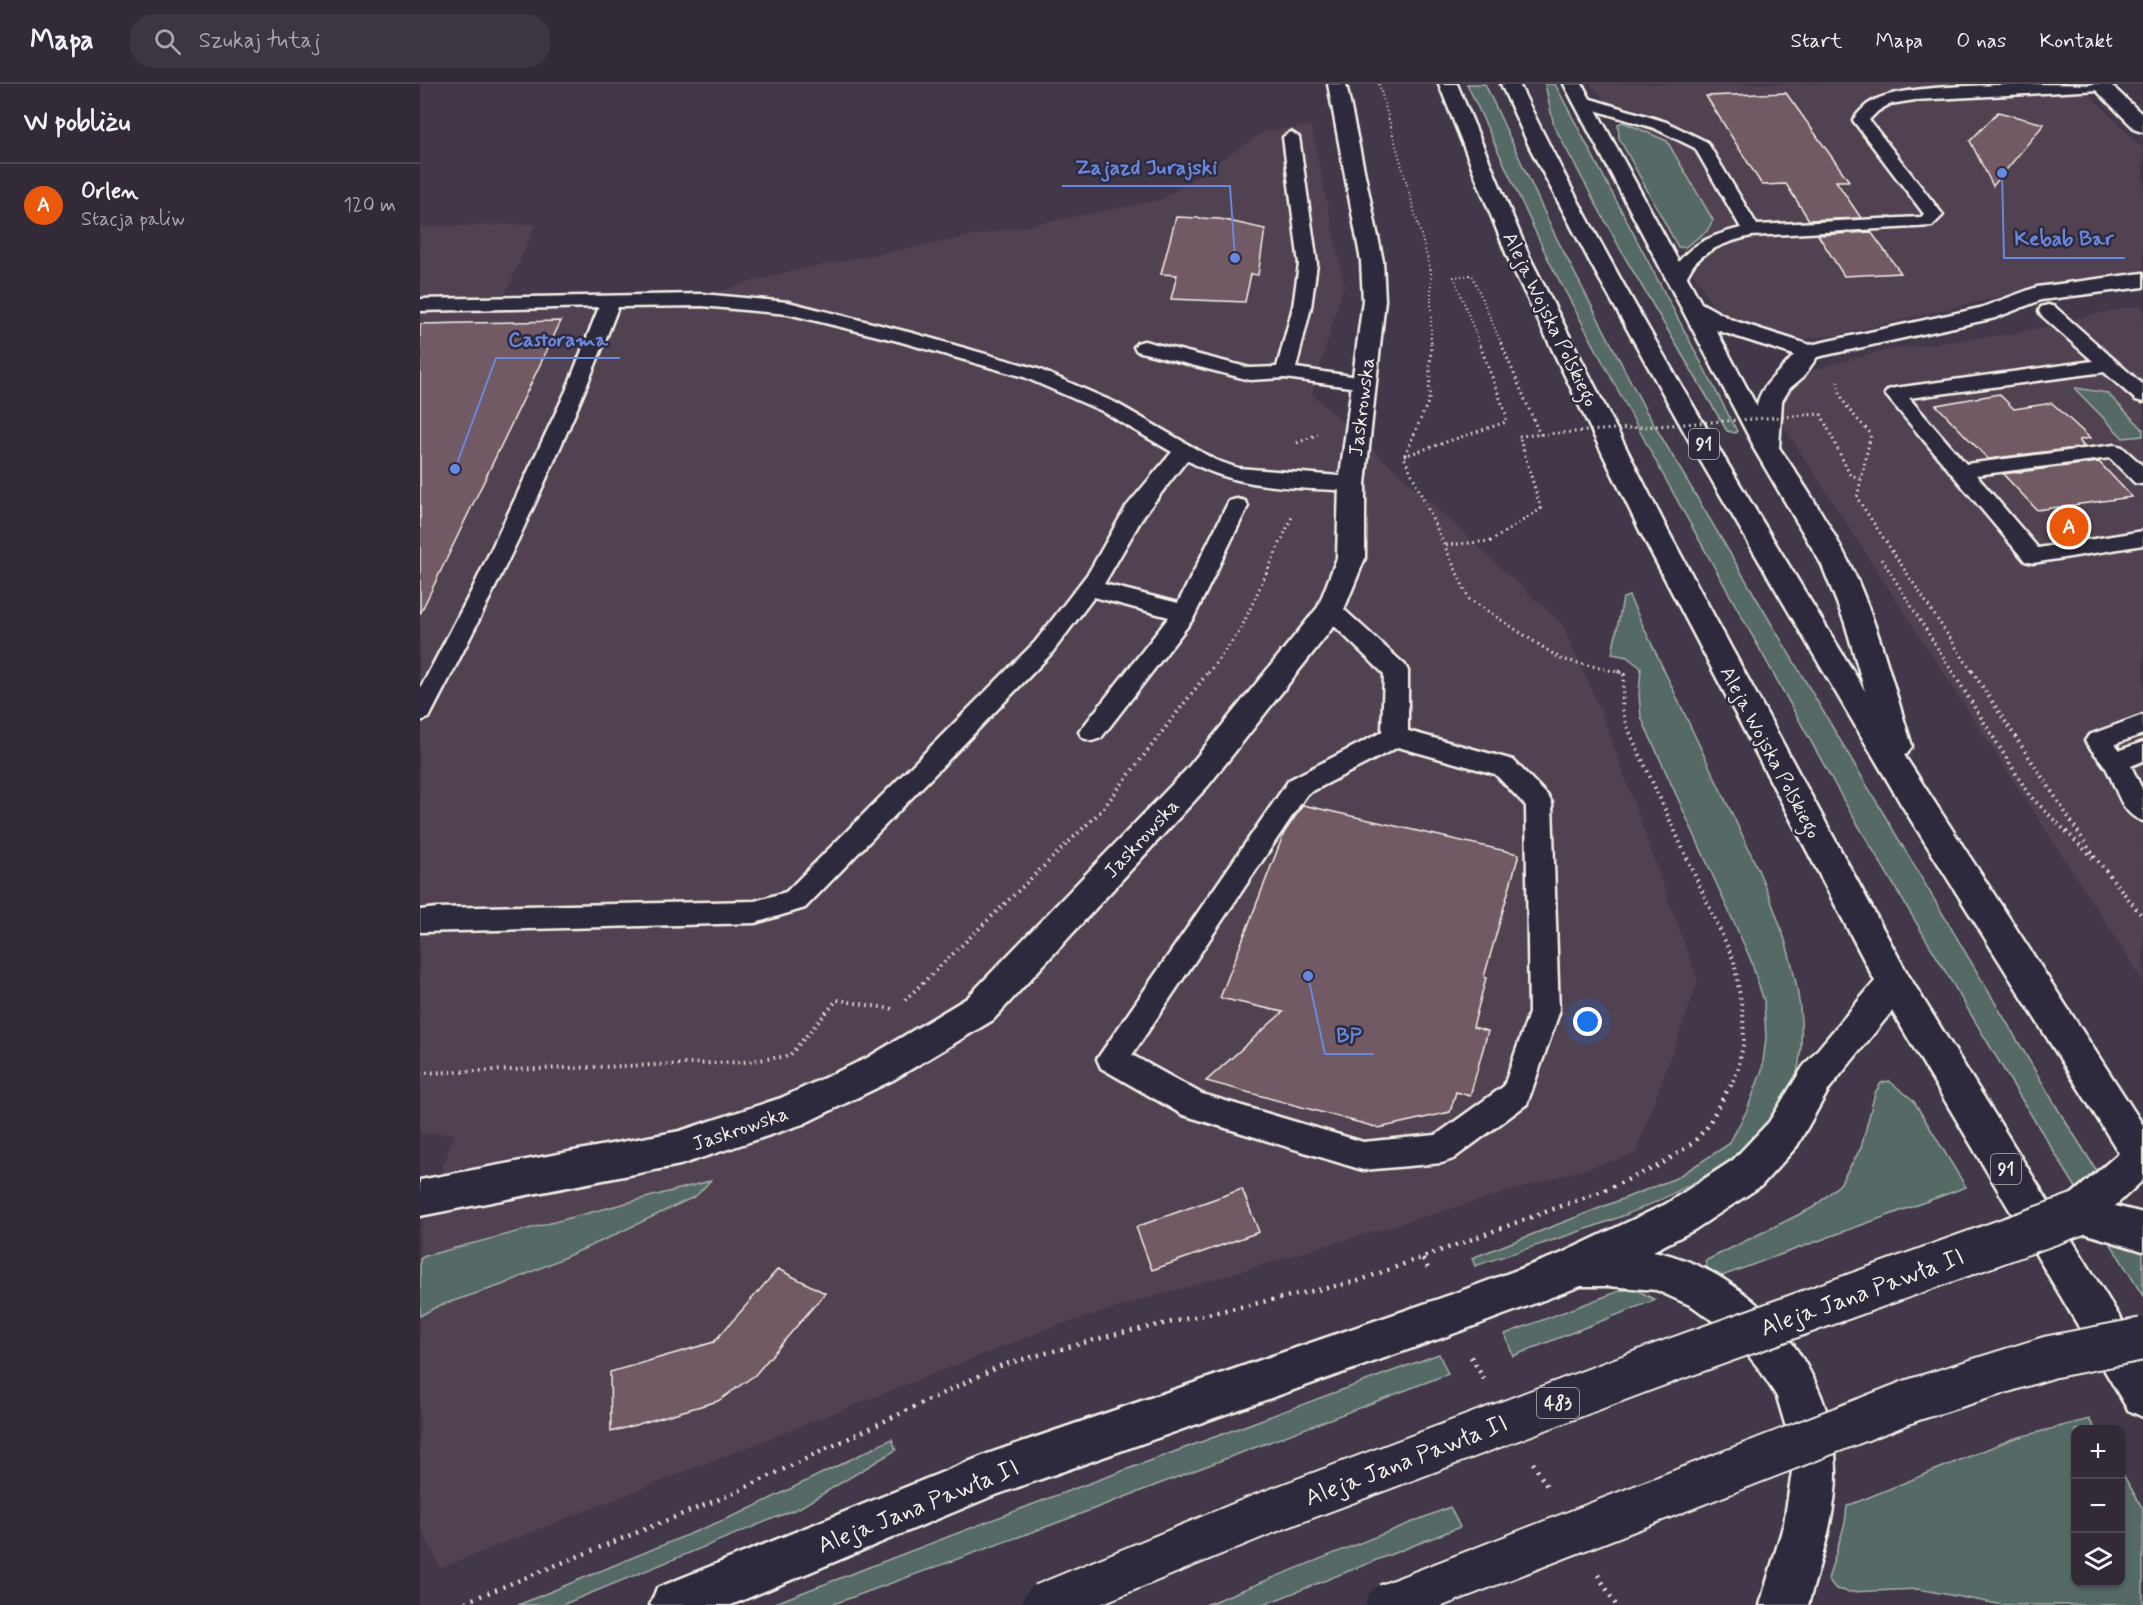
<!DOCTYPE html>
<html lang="pl">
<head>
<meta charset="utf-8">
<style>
  :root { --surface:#322a37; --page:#3d3642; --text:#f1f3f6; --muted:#a8a7ad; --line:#4d4652; --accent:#ea580c }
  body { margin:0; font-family:Mynerve,sans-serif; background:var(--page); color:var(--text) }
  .controls { position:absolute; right:18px; bottom:18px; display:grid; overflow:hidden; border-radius:12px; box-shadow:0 2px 4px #0004 }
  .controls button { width:54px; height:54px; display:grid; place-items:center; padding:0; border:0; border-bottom:2px solid var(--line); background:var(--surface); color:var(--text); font:30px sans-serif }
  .you { position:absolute; left:1168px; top:938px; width:21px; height:21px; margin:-15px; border:4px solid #fff; border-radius:50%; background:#1a73e8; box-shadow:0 0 0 9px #1a73e833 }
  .badge { display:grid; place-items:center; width:39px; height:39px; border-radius:50%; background:var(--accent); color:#fff; font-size:20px; font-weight:700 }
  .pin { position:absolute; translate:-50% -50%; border:3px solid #fff; box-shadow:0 2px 6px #0006 }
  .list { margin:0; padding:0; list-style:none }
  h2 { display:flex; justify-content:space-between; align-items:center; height:78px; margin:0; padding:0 24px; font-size:26px }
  h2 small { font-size:20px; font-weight:400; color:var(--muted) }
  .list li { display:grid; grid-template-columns:39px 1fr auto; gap:18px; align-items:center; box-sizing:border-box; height:84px; padding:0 24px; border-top:2px solid var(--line) }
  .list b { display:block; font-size:22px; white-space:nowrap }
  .list p { margin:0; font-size:20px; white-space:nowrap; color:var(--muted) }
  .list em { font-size:20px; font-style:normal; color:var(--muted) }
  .icon { flex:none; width:33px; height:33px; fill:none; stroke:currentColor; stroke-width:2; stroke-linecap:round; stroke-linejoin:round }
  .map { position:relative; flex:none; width:1723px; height:1521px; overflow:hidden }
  header { display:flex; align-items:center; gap:36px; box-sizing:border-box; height:84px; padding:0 30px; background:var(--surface); border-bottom:2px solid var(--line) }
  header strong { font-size:28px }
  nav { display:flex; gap:33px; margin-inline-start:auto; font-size:21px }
  .search { width:420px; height:54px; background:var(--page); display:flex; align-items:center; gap:15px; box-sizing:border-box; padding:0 21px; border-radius:24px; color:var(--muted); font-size:22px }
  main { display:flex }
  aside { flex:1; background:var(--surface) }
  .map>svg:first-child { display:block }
</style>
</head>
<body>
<header>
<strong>Mapa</strong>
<div class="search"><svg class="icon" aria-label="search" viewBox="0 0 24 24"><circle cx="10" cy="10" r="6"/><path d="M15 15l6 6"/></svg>Szukaj tutaj</div>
<nav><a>Start</a><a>Mapa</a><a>O nas</a><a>Kontakt</a></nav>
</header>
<main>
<aside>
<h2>W pobliżu<small></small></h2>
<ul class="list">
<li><span class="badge">A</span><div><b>Orlen</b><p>Stacja paliw</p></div><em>120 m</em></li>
</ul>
</aside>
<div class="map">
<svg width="1723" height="1521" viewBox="0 0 1723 1521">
  <rect width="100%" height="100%" fill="#433849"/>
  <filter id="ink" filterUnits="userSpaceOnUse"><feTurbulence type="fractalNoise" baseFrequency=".0167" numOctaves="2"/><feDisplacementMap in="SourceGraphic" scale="12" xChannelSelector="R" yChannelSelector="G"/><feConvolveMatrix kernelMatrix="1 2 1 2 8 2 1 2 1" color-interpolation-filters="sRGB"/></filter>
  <g filter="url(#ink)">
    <path fill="#514251" d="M1171 0H1659L1723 65V190L1612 205 1413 252 1378 255 1354 251 1310 235 1291 219 1258 163H1265L1287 147 1293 136 1247 57 1203 38Z
      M891 42 924 200 892 310 1142 540 1181 627 1278 898 1215 1070 635 1242 20 1484 0 1441V1148L35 1049 0 1050V143L115 140 81 221 243 223 366 188 741 116 845 47Z
      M1723 222V896L1362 340 1365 317 1372 306 1392 287 1415 279 1467 266 1598 249 1699 225Z"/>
    <path fill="#556b66" stroke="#a4aea7" stroke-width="1.5" d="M1047 0H1065L1135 151 1226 327 1639 1027 1723 1160V1212L1605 1021 1429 726 1241 387 1129 177Z
      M1125 0H1135L1317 347 1315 349 1307 347 1204 172 1134 42Z
      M1203 38 1247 57 1293 136 1287 147 1265 163H1258L1199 54 1198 40Z
      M1656 304 1687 309 1723 345V352L1703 354 1656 306Z
      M1209 512C1236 570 1264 629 1292 688 1332 773 1411 915 1370 1010 1363 1025 1334 1056 1320 1068 1313 1075 1303 1080 1294 1086 1223 1133 1135 1154 1055 1182L1052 1174 1256 1094 1309 1060 1327 1026 1342 986 1346 954 1344 917 1330 874 1221 633 1219 611 1221 584 1207 573 1192 570 1203 514Z
      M1469 997 1493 1016 1546 1103 1291 1196 1285 1177 1394 1123 1420 1100 1441 1064 1455 1009 1461 999Z
      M290 1097 276 1112 186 1155 82 1201 18 1222 0 1232V1175L5 1172Z
      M1202 1206 1219 1207 1235 1216 1093 1272 1085 1250Z
      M1019 1270 1028 1290 634 1440 411 1521H350L624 1416Z
      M1669 1335 1675 1345 1656 1346V1498H1700L1701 1387 1723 1425V1521H1583L1498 1505 1430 1508 1416 1505 1408 1495 1425 1439 1427 1422 1592 1355Z
      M472 1355 476 1366 379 1424 142 1521H98L325 1427Z
      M1030 1423 1040 1443 843 1521H785Z"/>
    <path fill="#725a65" stroke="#f4f1e8" stroke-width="1.5" d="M1366 9 1429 97H1416L1441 134 1389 136 1366 100 1342 101 1286 12Z
      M1578 28 1624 40 1573 102 1550 57Z
      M756 133 800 135 845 145 838 191 831 190 825 218 751 215 757 191 741 190Z
      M1451 148 1481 189 1424 192 1398 151Z
      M141 237 0 530V240Z
      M1579 310 1594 325 1632 319 1670 354 1659 356 1664 363 1568 375 1516 321Z
      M1679 378 1712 413 1617 426 1583 390Z
      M883 721 1099 770 1064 893 1066 894 1053 943 1068 947 1050 1012 1036 1008 1030 1028 959 1044 786 997 863 928 800 914 864 749Z
      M822 1105 839 1148 732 1186 716 1143Z
      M358 1185 405 1209 335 1291 298 1317 191 1348 190 1288 294 1258Z"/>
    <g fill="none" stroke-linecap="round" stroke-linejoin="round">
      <g stroke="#f4f1e8" stroke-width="5">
        <path id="service" d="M1613 0 1688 1 1680 6 1495 16 1470 20 1458 27 1449 36 1523 131 1512 142 1331 152C1311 157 1290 163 1276 178 1270 184 1268 192 1263 199H1251L1248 195C1263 163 1288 152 1321 144L1275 64 1234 44 1155 20 1153 17 1161 12 1246 38 1287 58 1337 141 1501 133 1504 130 1435 39 1433 36C1438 29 1445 21 1453 17 1483 0 1575 2 1613 0Z
          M871 48 879 53 897 180 891 223 876 284 952 295 955 299 952 303 945 305 865 294 830 296 717 267 714 263 717 259 724 257 830 284 857 283 873 223 879 180 863 53Z
          M282 210 368 218 492 249 618 285 696 319 795 376 818 384 932 393 940 395 943 400 940 405 932 407C876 403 817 406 767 376L724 431 684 500 758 519 809 417 817 415 825 417 828 422 773 535 681 654 672 657 663 654 659 648 749 533 674 513 631 570 385 824 335 839 0 848V826L17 824 335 817 366 808 615 558 669 488 706 423 752 368 682 327 604 293 478 257 368 230 282 222 198 223C145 362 81 496 12 628L9 634 0 637V605L52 506 146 307 179 223 0 227V215Z
          M1628 221 1635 223 1723 301V318L1716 316 1684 288 1489 314 1546 380 1695 361 1702 363 1723 382V400L1715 399 1690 374 1556 391 1618 464 1723 447V461L1613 479 1605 477 1465 310 1468 306 1475 304 1673 277 1621 231 1619 227 1621 223Z
          M911 518 919 521 985 581 988 587V647L1093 676 1128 712 1132 719 1139 929 1107 1020 1033 1075 1022 1079 943 1086 763 1031 681 984 677 975 869 696 962 648 964 590 903 531 899 526 903 521ZM978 663 1075 690 1106 722 1109 929 1084 1002 1016 1051 943 1058 782 1010 712 971 887 710Z
          M1723 631V650L1695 660 1700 666 1723 658V677L1711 682 1723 707V737C1700 730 1697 703 1686 684 1680 674 1671 667 1665 657L1669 651Z"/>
      </g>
      <g stroke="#f4f1e8" stroke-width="5">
        <path id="minor" d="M908 0H926L963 177 965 216 945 400V474L921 533 788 702 573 936 473 996 383 1040 260 1081 0 1132V1096L260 1047 361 1014 447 974 547 914 766 686 898 523 917 474 919 400 943 216 941 177Z
          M1144 0H1162L1281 219 1312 236 1390 261 1560 224 1617 203 1723 189V203L1621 216 1575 234 1397 273 1383 293 1370 304 1362 317 1359 363 1355 368 1346 371 1337 368ZM1296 246 1374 271C1362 287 1339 301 1337 323Z
          M1670 0H1690L1723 31V48L1716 46Z"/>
      </g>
      <g stroke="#f4f1e8" stroke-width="5">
        <path id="primary" d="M1019 0H1037L1110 174 1248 447 1487 889 1644 1143 1638 1130 1644 1117 1699 1069 1481 720 1276 369 1170 178 1110 64 1081 0H1099C1200 210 1325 408 1445 607L1425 539 1402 481 1333 363 1337 358 1346 355 1355 358C1386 402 1417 451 1439 500 1461 552 1475 608 1492 662L1487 670 1484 671 1723 1041V1096L1695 1122 1723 1129V1167L1644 1143 1723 1271V1333L1708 1326 1472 927 1409 1005 1377 1062 1341 1102 1274 1146 1233 1167C1333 1187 1416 1285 1416 1388 1416 1433 1400 1478 1388 1521H1340L1364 1439 1372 1388 1370 1357 1357 1313 1340 1286 1320 1261 1297 1240 1272 1222 1236 1206 1188 1202H1161L1030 1251 570 1413 311 1521H230L237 1504 570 1369 1030 1211 1140 1170 1246 1120 1313 1076 1349 1038 1383 983 1455 897 1220 447 1088 174Z"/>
      </g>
      <path stroke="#f4f1e8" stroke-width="2" stroke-dasharray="1 3" stroke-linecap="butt" d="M959 0 1011 187V261
        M1060 261 1034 193 1052 191 1082 261"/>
      <path stroke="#f4f1e8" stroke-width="3" stroke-dasharray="1.5 4" stroke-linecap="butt" d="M1011 259 1009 316 984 373 1049 515 1141 575 1202 589
        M1081 259 1120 351
        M1418 297C1419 320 1437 334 1451 350L1437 414 1553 589
        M1401 330 1430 391 1440 394
        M877 359 898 350
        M984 372 1086 338V330L1059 259
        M1026 461 1071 457 1121 425 1099 352
        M1462 475 1533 589
        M788 589 820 547 872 433"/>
      <path stroke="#f4f1e8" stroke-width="4" stroke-dasharray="1.5 4.5" stroke-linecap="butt" d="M1198 587 1204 591 1202 625 1206 640 1314 877 1323 930 1324 957 1318 985 1311 1002
        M1532 587 1610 712 1673 774
        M1552 587 1674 772 1723 833
        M485 916 681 727 789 587
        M0 989 324 978 369 972 417 916 472 925"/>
      <path stroke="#f4f1e8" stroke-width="4.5" stroke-dasharray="2 6" stroke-linecap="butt" d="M1003 1175 1010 1188
        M1051 1273 1064 1295
        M1113 1379 1129 1406
        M1178 1491 1196 1521
        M38 1521 312 1410 582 1281 693 1251 938 1197 1185 1106 1240 1081 1273 1059 1287 1043 1311 1000"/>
      <use href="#service" fill="#2f2a3d" fill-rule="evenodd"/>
      <use href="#minor" fill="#2f2a3d" fill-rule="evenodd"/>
      <use href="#primary" fill="#2f2a3d" fill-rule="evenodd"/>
      <g stroke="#f4f1e8" stroke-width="46" stroke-linecap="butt">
        <path id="primary-bridge" d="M623 1521 841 1431 1230 1284 1658 1130
          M967 1521 1493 1316 1630 1273 1723 1255"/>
      </g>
      <path stroke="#f4f1e8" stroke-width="3" stroke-dasharray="1.5 4" stroke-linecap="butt" d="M1099 352 1401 330"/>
      <use href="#primary-bridge" stroke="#2f2a3d" stroke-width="42"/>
    </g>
  </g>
  <g text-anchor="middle" stroke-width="5" stroke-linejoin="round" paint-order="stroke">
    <g fill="#2f2a3d" stroke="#b9b5b5" stroke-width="1.5">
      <rect x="1269" y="345" width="30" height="30" rx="4.5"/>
      <rect x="1571" y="1070" width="30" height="30" rx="4.5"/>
      <rect x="1117" y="1304" width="42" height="30" rx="4.5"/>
    </g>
    <g font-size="18" font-weight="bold" fill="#f4f1e8">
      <text x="1284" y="366">91</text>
      <text x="1586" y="1091">91</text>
      <text x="1138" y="1325">483</text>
    </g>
    <g font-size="20" fill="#f4f1e8" stroke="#2f2a3d">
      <text transform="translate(1131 235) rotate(64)" y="7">Aleja Wojska Polskiego</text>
      <text transform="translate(941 323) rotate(-83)" y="7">Jaskrowska</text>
      <text transform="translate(1351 668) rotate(62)" y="7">Aleja Wojska Polskiego</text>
      <text transform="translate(721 754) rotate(-47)" y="7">Jaskrowska</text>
      <text transform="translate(320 1044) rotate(-19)" y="7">Jaskrowska</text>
    </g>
    <g font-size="24" fill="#f4f1e8" stroke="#2f2a3d">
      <text transform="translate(1442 1208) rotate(-20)" y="8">Aleja Jana Pawła II</text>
      <text transform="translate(986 1376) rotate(-21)" y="8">Aleja Jana Pawła II</text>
      <text transform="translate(498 1422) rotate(-22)" y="8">Aleja Jana Pawła II</text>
    </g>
  </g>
  <path fill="none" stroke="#6887de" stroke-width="2" d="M815 174L810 102H642M1582 89L1584 174H1705M35 385L76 274H200M888 892L905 970H954"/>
  <g fill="#6887de" stroke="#2f2a3d" stroke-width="2">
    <circle cx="815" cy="174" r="6"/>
    <circle cx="1582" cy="89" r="6"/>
    <circle cx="35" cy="385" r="6"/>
    <circle cx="888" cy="892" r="6"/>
  </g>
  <g font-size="21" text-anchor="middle" font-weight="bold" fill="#6887de" stroke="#2f2a3d" stroke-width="5" stroke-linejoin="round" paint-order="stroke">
    <text x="726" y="90">Zajazd Jurajski</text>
    <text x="1644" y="161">Kebab Bar</text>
    <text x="138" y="262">Castorama</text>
    <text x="929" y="958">BP</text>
  </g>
</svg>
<div class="controls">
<button>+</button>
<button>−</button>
<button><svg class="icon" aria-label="layers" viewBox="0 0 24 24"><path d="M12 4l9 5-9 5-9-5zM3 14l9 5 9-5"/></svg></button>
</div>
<div class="you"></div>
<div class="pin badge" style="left:1649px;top:443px">A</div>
</div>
</main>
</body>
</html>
